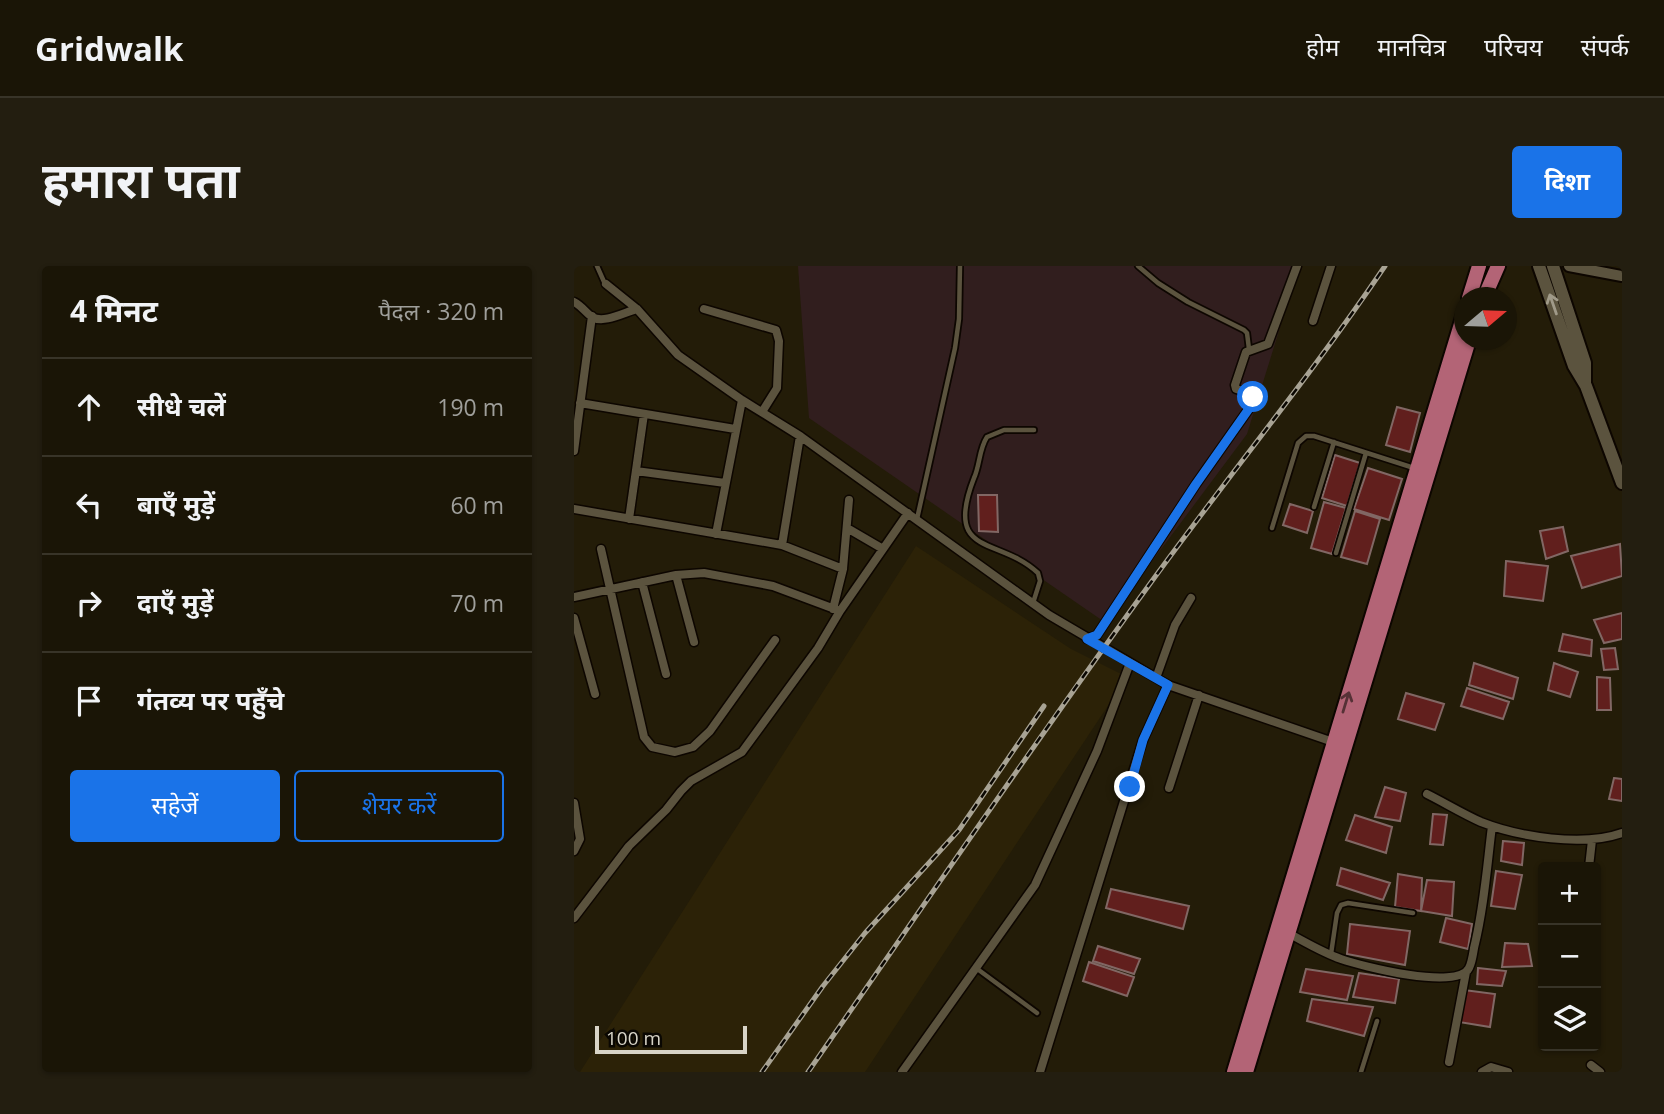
<!DOCTYPE html>
<html lang="hi">
<head>
<meta charset="utf-8">
<style>
  :root { --surface:#1a1506; --page:#231e10; --text:#f1f3f6; --muted:#9f9f9b; --line:#383428; --accent:#1a73e8 }
  body { margin:0; font-family:"Open Sans","Noto Sans Devanagari",sans-serif; background:var(--page); color:var(--text) }
  .controls { position:absolute; right:21px; bottom:21px; display:grid; overflow:hidden; border-radius:7px; box-shadow:0 2px 5px #0004 }
  .controls button { width:63px; height:63px; display:grid; place-items:center; padding:0; border:0; border-bottom:2px solid var(--line); background:var(--surface); color:var(--text); font:35px sans-serif }
  .compass { position:absolute; left:880px; top:21px; width:63px; height:63px; border-radius:50%; background:var(--surface); box-shadow:0 2px 5px #0004; rotate:71deg }
  .scale { position:absolute; left:21px; bottom:18px; width:152px; box-sizing:border-box; padding-left:7px; border:4px solid #d8d4c7; border-top:0; font-size:19px; line-height:24px; white-space:nowrap; color:#d8d4c7; -webkit-text-stroke:5px #0a0702; paint-order:stroke }
  .stop { position:absolute; width:21px; height:21px; margin:-16px; border:5px solid #1a73e8; border-radius:50%; background:#fff }
  .stop.end { background:#1a73e8; border-color:#fff; box-shadow:0 2px 7px #0008 }
  .list { margin:0; padding:0; list-style:none }
  h2 { display:flex; justify-content:space-between; align-items:center; height:91px; margin:0; padding:0 28px; font-size:30px }
  h2 small { font-size:23px; font-weight:400; color:var(--muted) }
  .list li { display:grid; grid-template-columns:46px 1fr auto; gap:21px; align-items:center; box-sizing:border-box; height:98px; padding:0 28px; border-top:2px solid var(--line) }
  .list b { display:block; font-size:26px; white-space:nowrap }
  .list em { font-size:23px; font-style:normal; color:var(--muted) }
  .actions { display:flex; gap:14px; padding:21px 28px }
  .actions a { flex:1; padding:16px 0; border:2px solid var(--accent); border-radius:7px; text-align:center; font-size:24px; color:var(--accent) }
  .actions .main { background:var(--accent); color:#fff }
  .icon { flex:none; width:38px; height:38px; fill:none; stroke:currentColor; stroke-width:2; stroke-linecap:round; stroke-linejoin:round }
  .map { position:relative; flex:none; width:1048px; height:806px; overflow:hidden; border-radius:7px }
  header { display:flex; align-items:center; gap:42px; box-sizing:border-box; height:98px; padding:0 35px; background:var(--surface); border-bottom:2px solid var(--line) }
  header strong { font-size:33px }
  nav { display:flex; gap:38px; margin-inline-start:auto; font-size:24px }
  .intro { display:flex; align-items:center; justify-content:space-between; box-sizing:border-box; height:168px; padding:0 42px }
  h1 { margin:0; font-size:49px }
  .button { padding:18px 32px; border-radius:7px; background:var(--accent); color:#fff; font-size:24px; font-weight:700 }
  main { display:flex; gap:42px; padding:0 42px }
  aside { flex:1; background:var(--surface); border-radius:7px; box-shadow:0 2px 5px #0004 }
  .map>svg:first-child { display:block }
</style>
</head>
<body>
<header>
<strong>Gridwalk</strong>
<nav><a>होम</a><a>मानचित्र</a><a>परिचय</a><a>संपर्क</a></nav>
</header>
<div class="intro"><h1>हमारा पता</h1><a class="button">दिशा</a></div>
<main>
<aside>
<h2>4 मिनट<small>पैदल · 320 m</small></h2>
<ul class="list">
<li><svg class="icon" aria-label="ahead" viewBox="0 0 24 24"><path d="M12 20V5M6 11l6-6 6 6"/></svg><div><b>सीधे चलें</b></div><em>190 m</em></li>
<li><svg class="icon" aria-label="left" viewBox="0 0 24 24"><path d="M17 20v-9H6M10 6l-5 5 5 5"/></svg><div><b>बाएँ मुड़ें</b></div><em>60 m</em></li>
<li><svg class="icon" aria-label="right" viewBox="0 0 24 24"><path d="M7 20v-9h11M14 6l5 5-5 5"/></svg><div><b>दाएँ मुड़ें</b></div><em>70 m</em></li>
<li><svg class="icon" aria-label="arrive" viewBox="0 0 24 24"><path d="M6 21V4h12l-3 4 3 4H6"/></svg><div><b>गंतव्य पर पहुँचे</b></div></li>
</ul>
<div class="actions"><a class="main">सहेजें</a><a>शेयर करें</a></div>
</aside>
<div class="map">
<svg width="1048" height="806" viewBox="0 0 1048 806">
  <rect width="100%" height="100%" fill="#231c08"/>
  <path fill="#2c2207" d="M342 280 497 383 553 411 291 806H6Z"/>
  <path fill="#311e1e" d="M224 0H725L673 168 532 357 235 152Z"/>
  <path fill="#611f1d" stroke="#816764" stroke-width="2" d="M823 141 846 147 836 186 812 179Z
    M761 189 786 197 773 240 748 232Z
    M794 202 828 213 815 254 780 243Z
    M404 229H423L424 266 405 265Z
    M750 236 772 242 758 288 737 282Z
    M716 238 739 245 733 267 709 259Z
    M781 245 806 253 793 298 767 291Z
    M989 261 994 285 972 293 966 265Z
    M1046 278 1048 310 1008 322 997 290Z
    M932 295 974 300 969 335 930 330Z
    M1048 347V373L1030 377 1020 354Z
    M989 368 1018 374 1017 390 985 385Z
    M1041 382 1044 403 1030 404 1027 383Z
    M900 397 944 412 939 433 895 419Z
    M980 397 1004 406 996 431 974 424Z
    M1023 411 1036 412 1037 444H1023Z
    M893 422 935 436 929 453 887 440Z
    M832 427 870 438 861 464 824 453Z
    M1040 512 1048 513V535L1035 533Z
    M811 521 832 527 826 555 801 551Z
    M859 548 873 549 869 579 856 578Z
    M781 549 818 561 812 587 772 574Z
    M929 575 950 577 948 599 927 595Z
    M767 602 816 617 809 634 763 619Z
    M922 605 948 609 941 643 917 640Z
    M824 608 848 612 847 645 821 641Z
    M853 614 880 616 878 650 847 645Z
    M537 623 615 640 609 663 532 642Z
    M872 652 898 658 894 683 866 676Z
    M776 658 836 665 831 699 773 688Z
    M931 677 954 678 958 700 928 701Z
    M524 680 566 693 560 708 519 695Z
    M515 696 560 711 553 730 509 715Z
    M904 702 932 705 928 720 903 718Z
    M732 703 779 710 773 734 726 726Z
    M785 707 825 713 821 737 779 731Z
    M890 724 921 728 916 761 885 756Z
    M738 733 799 741 790 770 733 755Z"/>
  <g fill="none" stroke-linecap="round" stroke-linejoin="round">
    <g stroke="#0d0600" stroke-width="8">
      <path id="service" d="M23 0 31 18
        M564 0 584 17 614 36 670 64 673 67 675 83
        M740 241 760 176
        M343 253 381 82 385 53 386 0
        M698 262 724 177 732 170H740L840 202
        M762 287 792 187
        M459 337 466 315 464 307C425 270 369 292 400 212 406 199 405 183 413 171L430 164H460
        M757 688 763 647 767 639 774 637 839 647
        M402 702 463 747
        M787 806 803 755"/>
    </g>
    <g stroke="#0d0600" stroke-width="11">
      <path id="minor" d="M32 18 63 43 104 89 168 134 226 170 475 349 594 419 762 477
        M0 36C8 40 11 46 18 51 30 58 51 46 63 43
        M130 43 202 64 205 75 203 122 188 146
        M739 55 757 0
        M6 137 161 163
        M0 185 18 50
        M62 205 151 217
        M0 243 208 279 269 303
        M55 253 70 148
        M273 262 309 283
        M142 268 168 134
        M208 279 226 170
        M27 283 70 471 78 481 101 486 119 481 136 465 201 374
        M102 309 120 376
        M68 316 92 408
        M0 331 102 309 130 307 199 320 266 345 334 247
        M259 343 269 303 275 234
        M0 352 21 428
        M513 373 523 369 622 218 679 137 677 127 662 123 661 119 672 86 694 78 723 0
        M582 412 601 359 617 332
        M595 522 625 429
        M853 528C871 537 889 548 907 556 945 571 1009 581 1048 567
        M0 537 6 573 0 585
        M1015 601 1018 574
        M0 652 55 580 92 544 107 525 117 515 168 486 244 382 266 345
        M714 667C731 676 749 687 767 693 787 700 884 725 895 702 898 696 899 688 900 682 910 642 913 600 918 560
        M875 796 892 706
        M1017 799 1026 806
        M328 806 461 619 523 485 556 397
        M466 806 569 474 594 419
        M908 806 917 801 934 806"/>
    </g>
    <g stroke="#0d0600" stroke-width="14">
      <path id="tertiary" d="M995 0 1048 10"/>
    </g>
    <g stroke="#0d0600" stroke-width="16">
      <path id="secondary" d="M965 0 1000 100 1012 120 1048 217
        M979 0 1011 97V117"/>
    </g>
    <g stroke="#0d0600" stroke-width="18">
      <path id="trunk" d="M895 32 905 0
        M910 32 924 0
        M660 806 890 48
        M672 806 895 74"/>
    </g>
    <use href="#service" stroke="#5b533e" stroke-width="4.5"/>
    <use href="#minor" stroke="#5b533e" stroke-width="8"/>
    <use href="#tertiary" stroke="#5b533e" stroke-width="10"/>
    <use href="#secondary" stroke="#5b533e" stroke-width="12"/>
    <use href="#trunk" stroke="#b36476" stroke-width="14"/>
    <g stroke="#a8a394" stroke-width="5">
      <path id="rail" d="M188 806 249 720 291 667 385 564 470 440
        M234 806C348 642 460 477 578 315 655 209 738 108 811 0"/>
    </g>
    <use href="#rail" stroke="#0a0702" stroke-width="2.5" stroke-dasharray="8" stroke-linecap="butt"/>
  </g>
  <defs><path id="oneway-shaft" d="M-6 0H5M1.5-3L5.5 0L1.5 3" fill="none" stroke-width="1.6" stroke-linecap="round" stroke-linejoin="round" transform="scale(1.75)"/></defs>
  <use stroke="#a09a89" href="#oneway-shaft" transform="translate(979 38) rotate(-109)"/>
  <use stroke="#563136" href="#oneway-shaft" transform="translate(772 436) rotate(-73)"/>
  <g fill="none" stroke-linecap="round" stroke-linejoin="round">
    <path stroke="#1a73e8" stroke-width="9" d="M556 521 569 474 594 419 513 373 523 369 622 218 679 137V131"/>
  </g>
</svg>
<div class="controls">
<button>+</button>
<button>−</button>
<button><svg class="icon" aria-label="layers" viewBox="0 0 24 24"><path d="M12 4l9 5-9 5-9-5zM3 14l9 5 9-5"/></svg></button>
</div>
<svg class="compass" viewBox="-18 -18 36 36"><path d="M0-13l5 13h-10z" fill="#e53935"/><path d="M0 13l5-13h-10z" fill="#9f9f9b"/></svg>
<div class="scale">100 m</div>
<div class="stop" style="left:679px;top:131px"></div>
<div class="stop end" style="left:556px;top:521px"></div>
</div>
</main>
</body>
</html>
